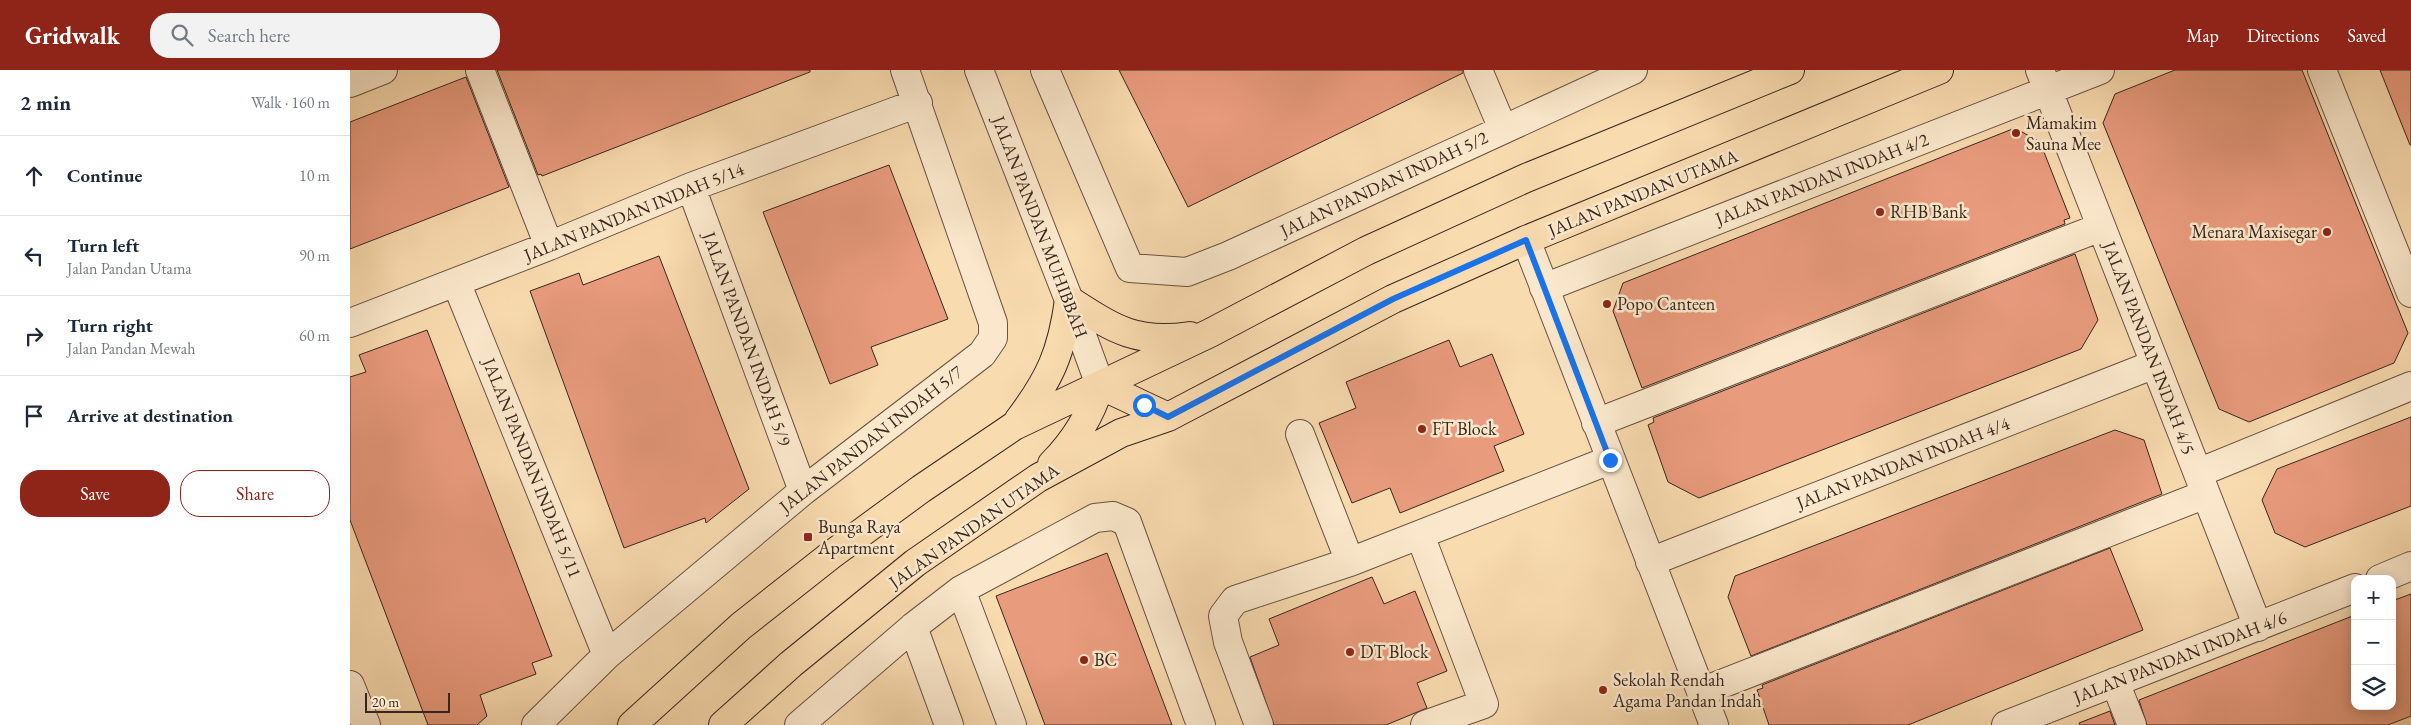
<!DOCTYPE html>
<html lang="en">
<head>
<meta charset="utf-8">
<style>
  :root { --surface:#fff; --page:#f2f2f3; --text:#1f2937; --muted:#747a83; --line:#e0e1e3; --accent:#8f2418 }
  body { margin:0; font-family:"EB Garamond",serif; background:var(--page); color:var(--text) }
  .controls { position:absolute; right:15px; bottom:15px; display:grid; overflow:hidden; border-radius:10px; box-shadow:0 2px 12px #0003 }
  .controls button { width:45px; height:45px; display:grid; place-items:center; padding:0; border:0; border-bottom:1px solid var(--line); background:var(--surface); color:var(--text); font:25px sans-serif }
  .scale { position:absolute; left:15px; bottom:12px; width:85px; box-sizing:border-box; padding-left:5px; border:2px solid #39261d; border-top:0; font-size:14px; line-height:18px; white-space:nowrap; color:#39261d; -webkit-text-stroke:4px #fbe8cc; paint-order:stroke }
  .stop { position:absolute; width:15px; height:15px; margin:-11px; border:4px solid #1a73e8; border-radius:50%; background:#fff }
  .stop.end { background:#1a73e8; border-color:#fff; box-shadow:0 1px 5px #0008 }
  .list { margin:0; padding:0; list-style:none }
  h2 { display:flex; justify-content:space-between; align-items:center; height:65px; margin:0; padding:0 20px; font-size:21px }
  h2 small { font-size:16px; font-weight:400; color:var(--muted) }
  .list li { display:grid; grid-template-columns:32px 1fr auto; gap:15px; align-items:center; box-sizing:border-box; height:80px; padding:0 20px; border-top:1px solid var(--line) }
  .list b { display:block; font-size:19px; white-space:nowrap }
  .list p { margin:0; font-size:16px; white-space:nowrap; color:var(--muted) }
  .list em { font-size:16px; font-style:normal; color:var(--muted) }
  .actions { display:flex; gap:10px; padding:15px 20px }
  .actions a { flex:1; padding:11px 0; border:1px solid var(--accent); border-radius:20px; text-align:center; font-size:18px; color:var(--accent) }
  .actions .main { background:var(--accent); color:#fff }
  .icon { flex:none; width:28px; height:28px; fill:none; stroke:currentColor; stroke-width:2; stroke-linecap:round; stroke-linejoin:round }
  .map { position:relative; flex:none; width:2061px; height:655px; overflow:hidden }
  header { display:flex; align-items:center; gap:30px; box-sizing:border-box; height:70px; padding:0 25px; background:var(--accent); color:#fff }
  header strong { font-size:24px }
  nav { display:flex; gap:28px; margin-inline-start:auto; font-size:18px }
  .search { width:350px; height:45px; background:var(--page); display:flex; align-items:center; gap:12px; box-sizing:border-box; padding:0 18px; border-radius:20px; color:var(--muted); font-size:19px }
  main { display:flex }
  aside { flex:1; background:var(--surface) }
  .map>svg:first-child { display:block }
</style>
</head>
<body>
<header>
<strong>Gridwalk</strong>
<div class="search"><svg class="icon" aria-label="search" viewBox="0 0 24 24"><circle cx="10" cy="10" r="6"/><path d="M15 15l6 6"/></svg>Search here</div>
<nav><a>Map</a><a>Directions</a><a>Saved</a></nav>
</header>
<main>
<aside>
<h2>2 min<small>Walk · 160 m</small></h2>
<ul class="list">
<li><svg class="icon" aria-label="ahead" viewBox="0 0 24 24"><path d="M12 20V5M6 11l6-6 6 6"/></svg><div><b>Continue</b></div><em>10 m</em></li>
<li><svg class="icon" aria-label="left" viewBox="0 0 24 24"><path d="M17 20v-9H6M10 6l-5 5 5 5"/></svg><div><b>Turn left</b><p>Jalan Pandan Utama</p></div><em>90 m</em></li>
<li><svg class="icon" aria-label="right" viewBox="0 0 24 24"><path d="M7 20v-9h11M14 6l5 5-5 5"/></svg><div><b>Turn right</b><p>Jalan Pandan Mewah</p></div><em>60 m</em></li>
<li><svg class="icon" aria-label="arrive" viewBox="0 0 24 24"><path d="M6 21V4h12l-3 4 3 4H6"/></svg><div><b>Arrive at destination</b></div></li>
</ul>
<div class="actions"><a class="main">Save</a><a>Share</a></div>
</aside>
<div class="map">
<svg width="2061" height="655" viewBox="0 0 2061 655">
  <rect width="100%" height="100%" fill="#f9dbb0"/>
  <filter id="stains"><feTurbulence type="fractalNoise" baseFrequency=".004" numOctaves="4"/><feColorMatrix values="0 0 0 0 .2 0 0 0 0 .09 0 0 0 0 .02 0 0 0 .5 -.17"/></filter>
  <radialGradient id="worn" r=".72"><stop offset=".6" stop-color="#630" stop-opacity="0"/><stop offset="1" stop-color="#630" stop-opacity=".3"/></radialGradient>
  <path fill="#e99b7e" stroke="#39261d" d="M147 0H460V2L192 106 191 104 188 105Z
    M769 0H1113V3L838 137Z
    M1825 0H1952L2058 263 2044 293 1899 352 1869 339 1753 53 1765 24Z
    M2030 0H2061V75H2060Z
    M116 7 159 117 0 179V52Z
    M1665 58 1690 72 1720 148 1714 150 1715 154 1292 318 1263 241 1273 213Z
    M539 95 598 249 521 277 528 295 480 314 413 142Z
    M1725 184 1748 250 1731 279 1349 428 1318 412 1298 355 1304 352 1303 348Z
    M309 186 399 419 356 453 355 448 274 478 180 221 229 203 233 215Z
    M77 260 202 586 182 593 186 604 130 625 137 646 127 655H78L0 450V307L16 302 9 285Z
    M1099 270 1110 297 1142 284 1174 364 1144 376 1154 401 1050 443 1040 418 1002 433 969 353 1006 338 996 312Z
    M2061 347V436L1955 477 1925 463 1912 430 1927 399Z
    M1765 360 1794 370 1812 424 1401 586 1378 527 1385 506Z
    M1760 478 1793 560 1558 655H1419L1407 620 1413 618 1412 615Z
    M757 483 822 655H695L646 526Z
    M1022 507 1034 534 1065 521 1097 601 1067 613 1077 638 1036 655H924L900 587 929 575 919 549Z
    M2061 524V646L2038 655H1797L1789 630 2005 545V636H2042V531Z
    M1760 641 1765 655H1730L1729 653Z"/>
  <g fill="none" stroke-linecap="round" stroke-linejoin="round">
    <g stroke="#695342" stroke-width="30">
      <path id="minor" d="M130 0 199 176
        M629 0 719 230 750 315
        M695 0 780 198 837 202 878 186 1283 0
        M1128 0 1153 59
        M1690 0 1908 557
        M1972 0 2061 223
        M0 13 33 0
        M341 117 453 421
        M1176 170 1364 655
        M106 212 257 585
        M1194 218 1750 0
        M0 253 199 176 341 117 568 33
        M1246 353 1751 157
        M950 364 1000 492
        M1848 403 2061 316
        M1070 465 1134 634 1075 655
        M1300 492 1805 294
        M2030 509 2061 496
        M611 520 662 655
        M563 557 599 655
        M1765 612 1782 655
        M0 615 16 655
        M1351 622 1856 424
        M186 655 257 585 453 421 632 284 643 268V253L555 0
        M449 655 563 557 611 520 745 448 763 446 777 452 851 655
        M909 655 878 572 873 546 885 530 1000 492 1260 390
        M1656 655 2005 518"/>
    </g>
    <g stroke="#39261d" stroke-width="30">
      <path id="major" d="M750 315 818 347
        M668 351C700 309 712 282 719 230 764 259 785 274 840 266
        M702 394C724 372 741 344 750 315
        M282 655 391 556 481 485 571 419 664 356 860 263 1016 181 1176 108 1440 0
        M373 655 441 594 565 493 688 408 771 363 818 347 1043 229 1176 170 1589 0"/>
    </g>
    <use href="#minor" stroke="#fbe8cc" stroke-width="28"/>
    <use href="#major" stroke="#f9dbb0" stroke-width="28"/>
  </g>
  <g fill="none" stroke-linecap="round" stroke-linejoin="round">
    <path stroke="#1a73e8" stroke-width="6" d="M794 335 818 347 1043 229 1176 170 1260 390"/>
  </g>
  <g fill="#8f2418" stroke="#fbe8cc" stroke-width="2">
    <circle cx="1666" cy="63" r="5"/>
    <circle cx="1530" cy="142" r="5"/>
    <circle cx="1977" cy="162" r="5"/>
    <circle cx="1257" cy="234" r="5"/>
    <circle cx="1072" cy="359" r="5"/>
    <rect x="453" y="462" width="10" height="10" rx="2.5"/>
    <circle cx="1000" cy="582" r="5"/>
    <circle cx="734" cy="590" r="5"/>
    <circle cx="1253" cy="620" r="5"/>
  </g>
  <g text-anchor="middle" stroke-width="5" stroke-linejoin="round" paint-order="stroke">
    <g font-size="18" fill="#39261d" stroke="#fbe8cc" text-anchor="start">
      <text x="1676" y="59">Mamakim<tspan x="1676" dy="21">Sauna Mee</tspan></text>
      <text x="1540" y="148">RHB Bank</text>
      <text x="1967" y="168" text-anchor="end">Menara Maxisegar</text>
      <text x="1267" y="240">Popo Canteen</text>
      <text x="1082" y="365">FT Block</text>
      <text x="468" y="463">Bunga Raya<tspan x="468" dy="21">Apartment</tspan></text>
      <text x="1010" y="588">DT Block</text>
      <text x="744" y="596">BC</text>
      <text x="1263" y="616">Sekolah Rendah<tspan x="1263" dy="21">Agama Pandan Indah</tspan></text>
    </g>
    <g font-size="18" fill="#39261d" stroke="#fbe8cc">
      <text transform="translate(1472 109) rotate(-21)" y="6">JALAN PANDAN INDAH 4/2</text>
      <text transform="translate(1034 114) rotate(-25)" y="6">JALAN PANDAN INDAH 5/2</text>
      <text transform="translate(1293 123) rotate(-22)" y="6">JALAN PANDAN UTAMA</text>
      <text transform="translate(284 142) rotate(-22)" y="6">JALAN PANDAN INDAH 5/14</text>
      <text transform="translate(690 157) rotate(69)" y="6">JALAN PANDAN MUHIBBAH</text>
      <text transform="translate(397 269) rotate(70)" y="6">JALAN PANDAN INDAH 5/9</text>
      <text transform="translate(1799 278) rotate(69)" y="6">JALAN PANDAN INDAH 4/5</text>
      <text transform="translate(521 369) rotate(-38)" y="6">JALAN PANDAN INDAH 5/7</text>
      <text transform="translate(1553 393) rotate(-21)" y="6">JALAN PANDAN INDAH 4/4</text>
      <text transform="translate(182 398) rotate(68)" y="6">JALAN PANDAN INDAH 5/11</text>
      <text transform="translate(624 456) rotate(-35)" y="6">JALAN PANDAN UTAMA</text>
      <text transform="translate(1830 587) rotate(-21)" y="6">JALAN PANDAN INDAH 4/6</text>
    </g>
  </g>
  <rect width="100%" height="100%" filter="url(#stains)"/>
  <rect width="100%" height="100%" fill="url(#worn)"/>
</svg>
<div class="controls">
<button>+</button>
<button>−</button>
<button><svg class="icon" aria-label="layers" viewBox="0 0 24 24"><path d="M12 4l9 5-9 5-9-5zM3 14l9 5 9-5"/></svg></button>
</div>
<div class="scale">20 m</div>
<div class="stop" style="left:794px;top:335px"></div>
<div class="stop end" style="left:1260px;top:390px"></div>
</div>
</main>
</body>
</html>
